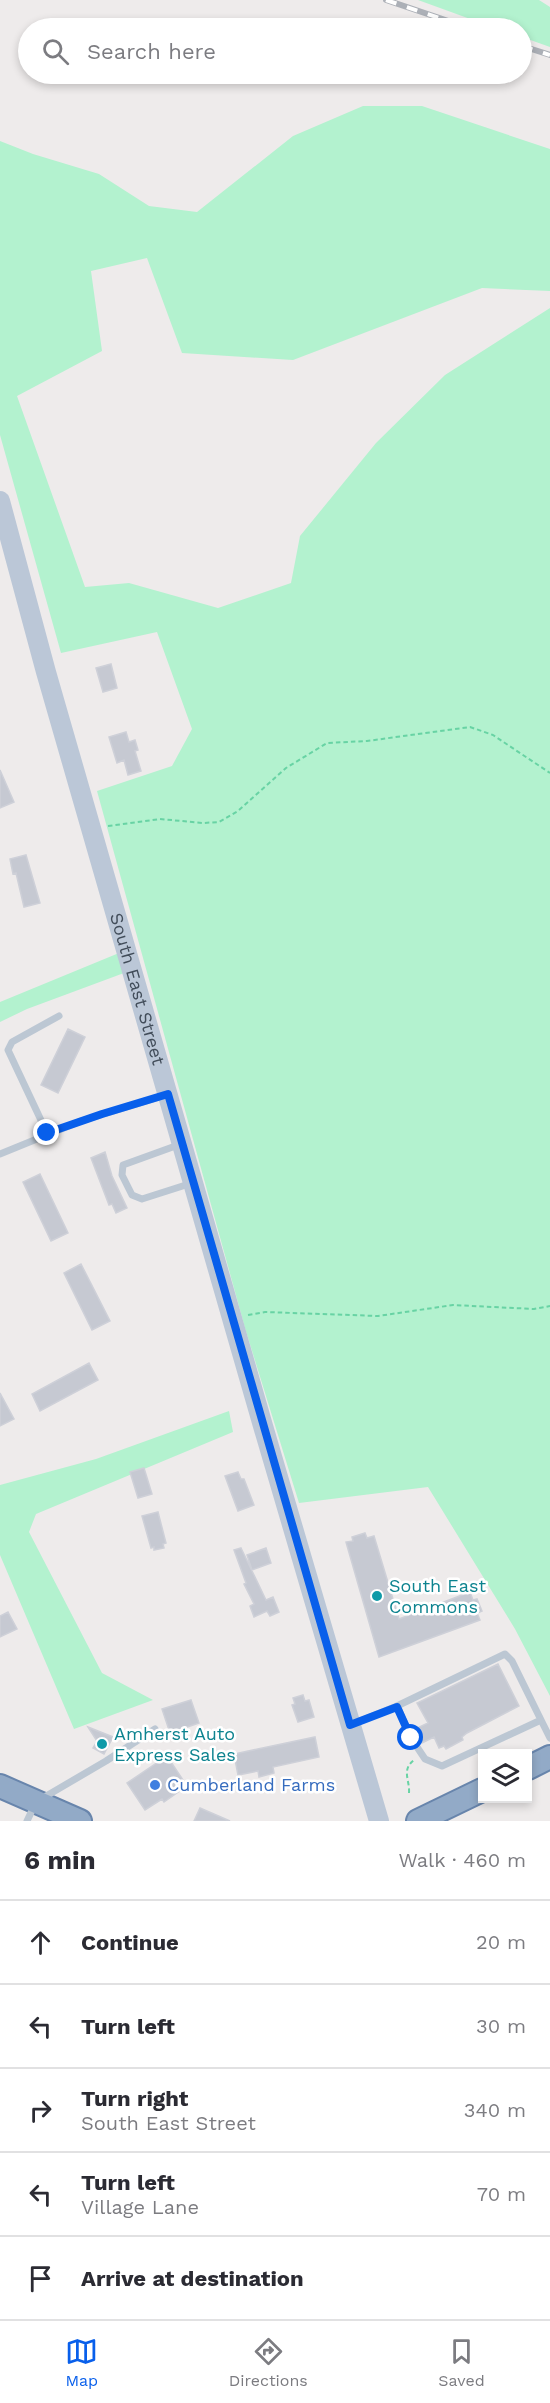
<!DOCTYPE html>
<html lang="en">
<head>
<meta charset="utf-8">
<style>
  :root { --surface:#fff; --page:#f7f7f7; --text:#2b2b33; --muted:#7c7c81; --line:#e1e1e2; --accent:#085feb }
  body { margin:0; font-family:"Work Sans",sans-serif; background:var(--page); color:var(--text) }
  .controls { position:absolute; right:18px; bottom:18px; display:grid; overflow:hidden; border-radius:0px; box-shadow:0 3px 9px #0003 }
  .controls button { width:54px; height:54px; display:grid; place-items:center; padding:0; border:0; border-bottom:2px solid var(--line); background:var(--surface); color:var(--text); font:30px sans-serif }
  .stop { position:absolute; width:18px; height:18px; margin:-14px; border:4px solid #085feb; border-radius:50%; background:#fff }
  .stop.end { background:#085feb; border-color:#fff; box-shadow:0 2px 6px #0008 }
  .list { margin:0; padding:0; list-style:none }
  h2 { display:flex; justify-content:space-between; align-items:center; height:78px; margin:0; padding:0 24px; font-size:26px }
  h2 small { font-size:20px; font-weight:400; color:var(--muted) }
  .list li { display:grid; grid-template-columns:39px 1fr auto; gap:18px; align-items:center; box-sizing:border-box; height:84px; padding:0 24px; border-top:2px solid var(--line) }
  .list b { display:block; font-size:22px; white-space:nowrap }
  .list p { margin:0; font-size:20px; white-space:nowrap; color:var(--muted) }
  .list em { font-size:20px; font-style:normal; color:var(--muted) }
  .icon { flex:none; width:33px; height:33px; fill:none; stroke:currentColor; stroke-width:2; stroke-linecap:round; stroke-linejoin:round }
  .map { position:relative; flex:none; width:550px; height:1821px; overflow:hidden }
  .search { position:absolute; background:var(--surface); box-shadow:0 3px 9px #0003; left:18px; right:18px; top:18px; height:66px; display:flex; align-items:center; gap:15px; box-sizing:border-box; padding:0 21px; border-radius:33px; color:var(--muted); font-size:22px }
  .sheet { height:498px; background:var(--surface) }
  nav { display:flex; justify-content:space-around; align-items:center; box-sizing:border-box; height:84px; border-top:2px solid var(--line); background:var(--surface); font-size:16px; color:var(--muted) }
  nav a { display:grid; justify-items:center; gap:3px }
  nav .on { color:var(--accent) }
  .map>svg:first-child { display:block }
</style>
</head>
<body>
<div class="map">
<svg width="550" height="1821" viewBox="0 0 550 1821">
  <rect width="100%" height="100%" fill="#eeebeb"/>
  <path fill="#b3f2cf" d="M418 0H539L550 7V47L522 37V28H495Z
    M363 106H422L550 149V291L482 288 293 360 182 353 147 258 91 271 102 351 17 396 85 587 129 583 218 608 291 583 300 536 376 443 445 375 550 308V1696L515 1629 428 1487 299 1503 245 1328 97 791 172 766 192 729 157 632 61 653 0 435V141L33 154 99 174 149 206 197 212 293 136Z
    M119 953 124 973 27 1009 0 1022V1002Z
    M229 1411 233 1432 36 1514 29 1532 102 1673 153 1700 74 1729 0 1555V1485L96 1459Z"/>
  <path fill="#c6c9d2" stroke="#ced0d8" stroke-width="1.5" d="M111 664 117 688 103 692 96 668Z
    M126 732 129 742 135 740 138 750 135 751 141 771 128 775 124 760 117 763 109 737Z
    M0 770 14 802 0 808Z
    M26 855 40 903 24 907 16 873 13 874 10 859Z
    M68 1029 85 1037 58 1093 41 1085Z
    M105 1152 112 1176 127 1208 116 1213 112 1204 109 1205 91 1158Z
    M40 1174 68 1233 51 1241 23 1182Z
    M81 1264 110 1321 92 1330 64 1273Z
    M89 1363 98 1380 40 1411 32 1394Z
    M0 1393 14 1419 0 1426Z
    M144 1468 152 1494 138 1498 130 1472Z
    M238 1472 241 1479H244L254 1505 238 1511 225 1476Z
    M158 1512 166 1543 163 1544 164 1548 154 1550V1547L151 1548 142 1516Z
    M365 1533 367 1538 374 1536 399 1619 470 1592 473 1600 477 1599 482 1611 477 1613 480 1620 379 1657 346 1542 353 1541 352 1537Z
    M241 1548 266 1600 273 1597 279 1612 270 1616 267 1611 254 1617 250 1606 254 1604 244 1584 246 1583 234 1550Z
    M266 1548 271 1563 252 1570 247 1555Z
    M8 1612 17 1629 0 1637V1616Z
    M498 1664 519 1706 467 1733 462 1737 463 1740 446 1749 444 1746 439 1748 434 1737 422 1743 415 1729 428 1723 417 1703Z
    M303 1695 305 1701 309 1700 314 1717 298 1722 292 1705 295 1704 293 1698Z
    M191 1700 199 1723 170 1733 162 1709Z
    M88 1727 113 1737 104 1754 93 1748 97 1741Z
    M315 1737 319 1757 273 1767 274 1773 259 1777 258 1771 238 1775 234 1754Z
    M167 1756 185 1783 179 1787 181 1790 164 1802 162 1799 145 1810 127 1783Z
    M200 1808 230 1821H194Z"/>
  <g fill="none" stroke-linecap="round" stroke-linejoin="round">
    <g stroke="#6885ac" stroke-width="26">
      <path id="trunk" d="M528 1768 550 1757
        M0 1786 80 1821
        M418 1821 482 1790"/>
    </g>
    <path stroke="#68d3a4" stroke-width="2" stroke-dasharray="4.5 3" stroke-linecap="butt" d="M108 826 160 819 203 823 219 822 238 811 286 768 327 743 367 741 470 727 493 735 550 773
      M248 1315 265 1312 378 1316 453 1305 534 1309 550 1306
      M409 1793C410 1780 401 1770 414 1760"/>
    <path stroke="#bcc7d3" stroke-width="7" d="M47 1133 8 1050 12 1042 59 1016
      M181 1144 123 1165 122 1175 132 1195 142 1199 192 1183
      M0 1154 81 1121 166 1095
      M397 1706 505 1654 512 1661 541 1720
      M353 1724 397 1706 411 1738 425 1759 442 1766 541 1720 550 1738
      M27 1821 36 1802 106 1761 155 1729"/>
    <path stroke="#bbc7d7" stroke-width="20" id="s1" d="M0 501 46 672 263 1426 379 1821"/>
    <use href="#trunk" stroke="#92aac7" stroke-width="22"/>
    <g stroke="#acb0b7" stroke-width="6">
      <path id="rail" d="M386 0 469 28
        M522 46 550 55"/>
    </g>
    <use href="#rail" stroke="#fff" stroke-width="4" stroke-dasharray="11" stroke-linecap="butt"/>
  </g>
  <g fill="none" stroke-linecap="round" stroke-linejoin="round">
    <path stroke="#085feb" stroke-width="8" d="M47 1133 102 1114 168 1094 350 1725 397 1707 411 1738"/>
  </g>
  <g fill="#0f9aa8" stroke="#fff" stroke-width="2">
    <circle cx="377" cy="1596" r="6"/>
    <circle cx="102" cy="1744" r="6"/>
  </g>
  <circle fill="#3f7fe0" stroke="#fff" stroke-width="2" cx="155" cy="1785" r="6"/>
  <g text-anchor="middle" stroke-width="5" stroke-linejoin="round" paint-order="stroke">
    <g font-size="18" fill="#424d5a" stroke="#fff">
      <text dy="6" stroke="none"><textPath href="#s1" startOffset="507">South East Street</textPath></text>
    </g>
    <g font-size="18" fill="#0d838f" stroke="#fff" text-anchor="start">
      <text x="389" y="1592">South East<tspan x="389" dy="21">Commons</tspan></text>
      <text x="114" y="1740">Amherst Auto<tspan x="114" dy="21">Express Sales</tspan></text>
    </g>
    <g font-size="18" fill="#366cbe" stroke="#fff" text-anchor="start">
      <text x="167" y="1791">Cumberland Farms</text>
    </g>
  </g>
</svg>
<div class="controls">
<button><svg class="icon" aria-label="layers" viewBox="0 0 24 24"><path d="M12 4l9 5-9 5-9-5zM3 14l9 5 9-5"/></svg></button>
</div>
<div class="stop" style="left:411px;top:1738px"></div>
<div class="stop end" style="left:47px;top:1133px"></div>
<div class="search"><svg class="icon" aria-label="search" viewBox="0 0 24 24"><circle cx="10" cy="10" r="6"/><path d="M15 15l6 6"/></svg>Search here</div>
</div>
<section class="sheet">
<h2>6 min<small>Walk · 460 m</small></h2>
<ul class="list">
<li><svg class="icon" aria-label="ahead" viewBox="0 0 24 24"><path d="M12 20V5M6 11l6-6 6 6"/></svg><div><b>Continue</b></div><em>20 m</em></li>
<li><svg class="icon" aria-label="left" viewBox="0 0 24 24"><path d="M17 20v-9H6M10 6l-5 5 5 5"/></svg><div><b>Turn left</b></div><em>30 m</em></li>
<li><svg class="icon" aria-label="right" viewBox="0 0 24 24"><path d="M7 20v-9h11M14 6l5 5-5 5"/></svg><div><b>Turn right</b><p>South East Street</p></div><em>340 m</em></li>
<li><svg class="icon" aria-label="left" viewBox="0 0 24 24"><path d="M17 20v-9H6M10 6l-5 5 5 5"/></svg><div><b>Turn left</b><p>Village Lane</p></div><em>70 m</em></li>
<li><svg class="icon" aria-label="arrive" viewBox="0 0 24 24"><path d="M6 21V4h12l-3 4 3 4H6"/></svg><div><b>Arrive at destination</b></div></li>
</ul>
</section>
<nav>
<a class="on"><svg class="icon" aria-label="map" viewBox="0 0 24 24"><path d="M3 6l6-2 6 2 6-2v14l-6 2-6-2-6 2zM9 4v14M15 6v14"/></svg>Map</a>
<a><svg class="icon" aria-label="directions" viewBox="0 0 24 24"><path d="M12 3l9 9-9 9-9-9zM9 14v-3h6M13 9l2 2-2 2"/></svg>Directions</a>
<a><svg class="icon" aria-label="saved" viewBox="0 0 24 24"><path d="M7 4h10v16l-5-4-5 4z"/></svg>Saved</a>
</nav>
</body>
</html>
